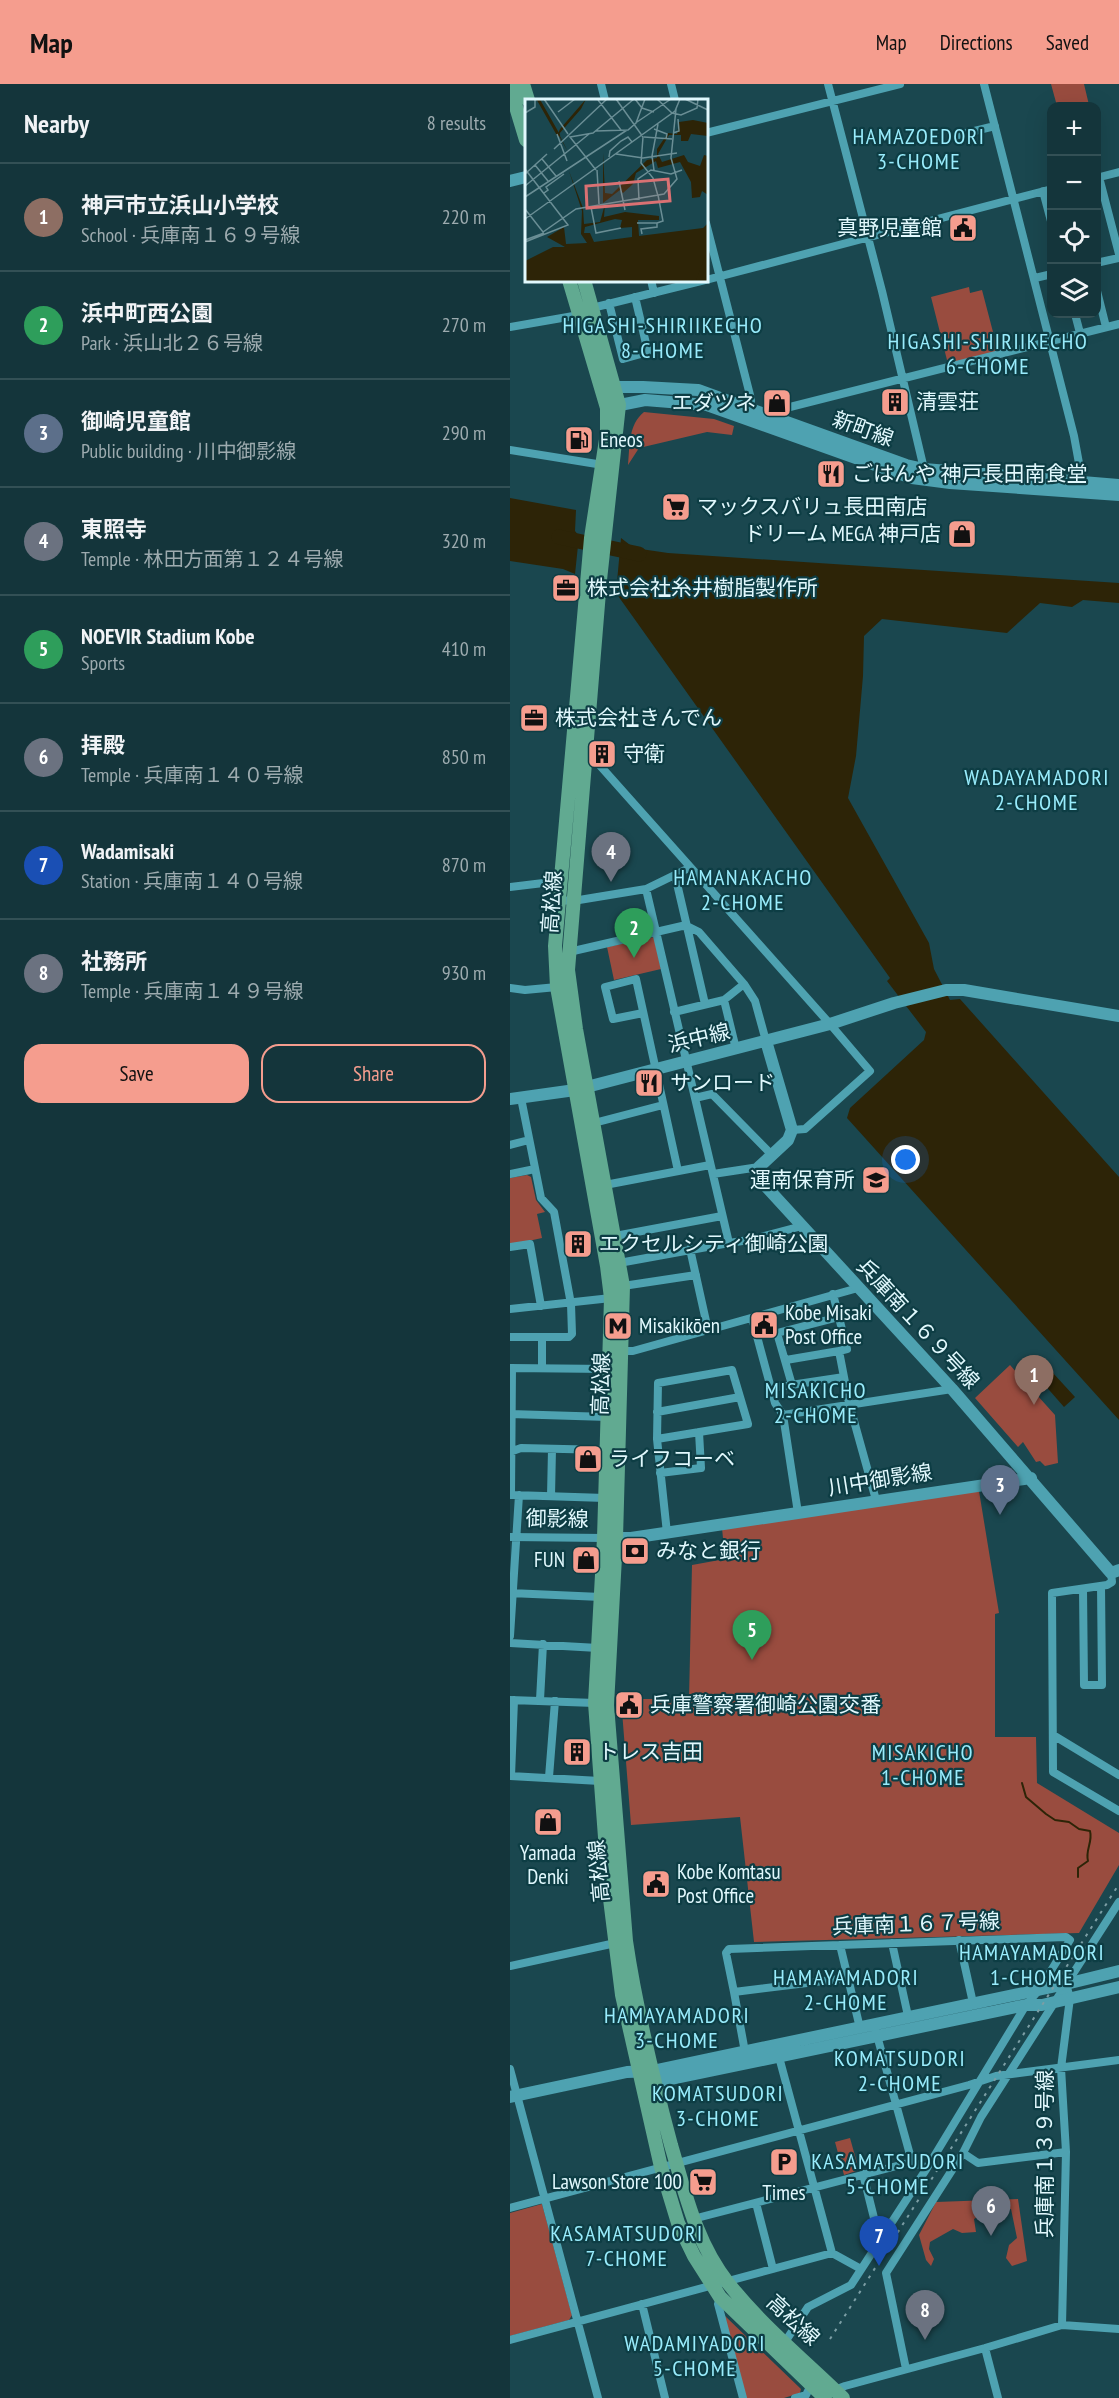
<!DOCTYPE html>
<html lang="en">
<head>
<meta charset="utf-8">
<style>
  :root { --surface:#14353b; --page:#214046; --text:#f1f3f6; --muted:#9dabaf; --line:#335055; --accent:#f59d8e }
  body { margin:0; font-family:"PT Sans Narrow","Noto Sans JP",sans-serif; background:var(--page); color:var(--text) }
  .controls { position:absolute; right:18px; top:18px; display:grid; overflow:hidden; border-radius:12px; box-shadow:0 6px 24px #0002 }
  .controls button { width:54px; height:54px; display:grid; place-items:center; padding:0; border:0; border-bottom:2px solid var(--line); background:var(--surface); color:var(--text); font:30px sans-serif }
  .you { position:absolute; left:396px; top:1076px; width:21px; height:21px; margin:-15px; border:4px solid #fff; border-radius:50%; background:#1a73e8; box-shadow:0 0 0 9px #1a73e833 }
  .badge { display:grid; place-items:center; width:39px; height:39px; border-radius:50%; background:var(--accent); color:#fff; font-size:20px; font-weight:700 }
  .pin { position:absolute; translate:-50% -50px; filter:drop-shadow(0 2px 3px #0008) }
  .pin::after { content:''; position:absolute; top:32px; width:21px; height:18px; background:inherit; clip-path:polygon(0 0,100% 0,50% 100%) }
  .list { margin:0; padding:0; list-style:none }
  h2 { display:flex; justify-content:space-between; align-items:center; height:78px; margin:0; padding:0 24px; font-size:26px }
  h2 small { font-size:20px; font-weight:400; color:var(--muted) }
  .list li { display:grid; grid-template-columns:39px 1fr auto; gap:18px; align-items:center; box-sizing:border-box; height:108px; padding:0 24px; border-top:2px solid var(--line) }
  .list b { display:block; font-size:22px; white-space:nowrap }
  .list p { margin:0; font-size:20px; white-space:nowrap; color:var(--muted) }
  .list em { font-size:20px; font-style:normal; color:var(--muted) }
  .actions { display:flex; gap:12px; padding:18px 24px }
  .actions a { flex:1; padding:14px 0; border:2px solid var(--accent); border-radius:18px; text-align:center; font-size:21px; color:var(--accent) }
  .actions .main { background:var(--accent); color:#111 }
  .icon { flex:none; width:33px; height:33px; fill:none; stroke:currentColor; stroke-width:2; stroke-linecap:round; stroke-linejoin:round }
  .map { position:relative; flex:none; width:609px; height:2314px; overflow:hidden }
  header { display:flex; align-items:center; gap:36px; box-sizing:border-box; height:84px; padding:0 30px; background:var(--accent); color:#111 }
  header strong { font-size:28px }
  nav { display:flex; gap:33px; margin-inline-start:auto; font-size:21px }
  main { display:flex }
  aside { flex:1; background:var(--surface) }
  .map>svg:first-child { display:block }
</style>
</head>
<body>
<header>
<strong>Map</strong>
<nav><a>Map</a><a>Directions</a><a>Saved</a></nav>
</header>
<main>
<aside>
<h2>Nearby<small>8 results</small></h2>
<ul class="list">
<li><span class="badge" style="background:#8d6e63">1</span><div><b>神戸市立浜山小学校</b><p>School · 兵庫南１６９号線</p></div><em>220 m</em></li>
<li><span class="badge" style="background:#2e9e5b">2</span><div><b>浜中町西公園</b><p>Park · 浜山北２６号線</p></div><em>270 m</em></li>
<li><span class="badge" style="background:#5c6f8a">3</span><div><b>御崎児童館</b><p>Public building · 川中御影線</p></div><em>290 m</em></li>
<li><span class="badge" style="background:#6b7280">4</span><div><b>東照寺</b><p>Temple · 林田方面第１２４号線</p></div><em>320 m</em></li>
<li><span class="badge" style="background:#2e9e5b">5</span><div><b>NOEVIR Stadium Kobe</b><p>Sports</p></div><em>410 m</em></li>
<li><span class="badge" style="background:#6b7280">6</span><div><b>拝殿</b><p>Temple · 兵庫南１４０号線</p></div><em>850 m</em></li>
<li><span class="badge" style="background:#1a4fb4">7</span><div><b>Wadamisaki</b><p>Station · 兵庫南１４０号線</p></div><em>870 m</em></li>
<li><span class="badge" style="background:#6b7280">8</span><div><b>社務所</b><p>Temple · 兵庫南１４９号線</p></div><em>930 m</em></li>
</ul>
<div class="actions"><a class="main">Save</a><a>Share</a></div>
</aside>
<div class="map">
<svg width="609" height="2314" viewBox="0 0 609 2314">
  <rect width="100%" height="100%" fill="#1a474f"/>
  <path fill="#994c3f" d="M541 0H574L579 21 547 22Z
    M459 203 460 209 472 206 488 267 438 280 421 213Z
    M134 328 204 335 224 342 222 351 197 348 129 364 118 381C120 362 118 341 134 328Z
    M144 853 151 885 104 896 97 863Z
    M17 1091 21 1093 26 1116 35 1128 27 1130 32 1154 0 1161V1094Z
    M500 1281 545 1331 548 1379 535 1382 530 1377 526 1378 513 1358 508 1363 465 1314Z
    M469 1407 489 1529 485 1530V1653H526L527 1699 609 1749V1781L569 1849 244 1858 230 1733 121 1741 112 1627H127L126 1615H179L182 1481 215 1475 212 1444Z
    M340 2054 349 2086 334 2091 325 2058Z
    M508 2115 517 2177 502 2182 496 2174 499 2161 507 2154 501 2125 490 2126V2135L475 2138 471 2131 464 2135 466 2148 452 2149 443 2145 420 2158 419 2165 424 2175 421 2182 416 2176 409 2151 426 2118Z
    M32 2120 62 2231 59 2236 0 2252V2129Z
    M214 2231 291 2305 290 2309 274 2314H236Z"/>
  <path fill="#2d2407" d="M0 414 66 426 65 447 69 452 65 490 53 485 0 477Z
    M111 454 124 464 158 469 609 499V519L573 516 562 523 530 519 497 549 372 535 354 552 353 592 346 672 338 714 419 859 424 885 440 916 450 915 609 1093V1336L337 1034 340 1024 414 956 416 948 377 897 380 894 106 509Z
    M543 1289 565 1313 554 1323 533 1299Z"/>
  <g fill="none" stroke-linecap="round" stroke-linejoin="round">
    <path stroke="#2d2407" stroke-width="2" d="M512 1699 516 1713 536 1730 545 1736 559 1738 569 1745 580 1747C583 1758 575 1766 578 1777L568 1784V1793"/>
    <path stroke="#2d2407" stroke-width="15" d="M49 453 129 470"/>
    <path stroke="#4ea2b1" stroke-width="8" d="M91 0 95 16
      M161 0 165 16
      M318 0 372 207 414 385
      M474 0 564 352 573 401
      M196 49 390 0
      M448 51 485 42
      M589 93 609 170
      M586 94 609 88
      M533 107 542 141
      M196 139 240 311 241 317 237 324
      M586 179 609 174
      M525 194 542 190
      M141 196 144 209
      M196 196 542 105
      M586 203 596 243
      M99 219 113 275 138 268 125 213
      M82 224 195 196
      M565 230 570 249
      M0 243 69 231
      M266 335 276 324 609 240
      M0 366 93 381
      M77 667 320 940 360 987 295 1045 282 1046
      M165 791 195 920
      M0 803 50 797
      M48 816 63 817 136 805 179 784
      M59 868 172 842 179 843 189 848 234 900 245 917 256 957
      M0 904 15 906 47 903
      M214 916 226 965
      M164 928 214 916 234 900
      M133 929 103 935 95 903 126 895 168 1087
      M185 1014 202 1010 262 1071
      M84 1039 153 1021
      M0 1061 19 1056
      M0 1090 25 1085
      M203 1090 249 1083
      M95 1101 200 1081
      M105 1152 212 1132
      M219 1159 239 1156 292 1142
      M0 1163 20 1160 31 1222
      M180 1165 198 1246
      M109 1179 219 1159 136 805
      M113 1202 186 1191
      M323 1210 337 1265 329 1267 339 1319 366 1416
      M0 1225 101 1214
      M242 1234 265 1319 273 1331 288 1429
      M0 1253H59L62 1250 61 1220 44 1128 31 1114 11 1014
      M108 1267H123L348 1204
      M276 1276 329 1267
      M0 1284 99 1285
      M32 1284V1253
      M282 1301 267 1249 329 1233
      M261 1304 334 1293
      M147 1328 230 1313
      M0 1330 98 1333
      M273 1331 442 1305
      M147 1355 238 1340 222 1286 148 1299 147 1355 157 1449
      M0 1368 11 1364 96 1366
      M150 1389 191 1384 189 1348
      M1 1411 2 1284
      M3 1411 95 1414
      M41 1412 42 1365
      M0 1453 94 1454
      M601 1489 602 1498 597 1501 542 1509 543 1688 609 1727
      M573 1505 574 1601H592L591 1502
      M0 1509 91 1513
      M0 1552 9 1411
      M0 1559 88 1564
      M0 1616 85 1619
      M30 1616 33 1560
      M543 1651 609 1691
      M0 1692 90 1697
      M1 1692 4 1616
      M39 1693 45 1617
      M449 1856 463 1919
      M382 1859 398 1932
      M330 1861 350 1944
      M0 1882 110 1858
      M224 1908 216 1869 219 1865 556 1853 560 1856 529 1906 516 1921 417 2084 341 2201 298 2223 275 2258
      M366 1948 402 2078
      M235 1968 224 1908 338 1894
      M269 1973 322 2169
      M0 1985 88 2314
      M453 2069 468 2079 556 2068
      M353 2090 367 2146 373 2152
      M246 2119 263 2185
      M0 2124 459 2001 486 1992 609 1976
      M183 2135 402 2078 417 2084
      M210 2213 208 2220 233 2314
      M132 2220 155 2314
      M552 2241 556 2068 551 1984 560 1914 556 1900
      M0 2256 322 2169 351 2185
      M475 2264 488 2314
      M396 2285 376 2189 453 2069 471 2033 609 1818
      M322 2307 335 2302 475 2264 552 2241 609 2245
      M285 2314 296 2311 301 2301"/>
    <path stroke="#4ea2b1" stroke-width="12" d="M0 97 16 93
      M95 306 104 303H133L188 306 396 381 414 385 609 401
      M100 323 135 316 197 321 402 394 440 399 609 411
      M256 957 282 1046 278 1056 249 1083 250 1096 442 1305 601 1489 609 1486
      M0 1015 65 1006 320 940 384 919 436 906H454L609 932
      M98 1454H121L521 1394
      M137 2000 516 1921H532L609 1903
      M0 2013 117 1988 142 1987 556 1900 609 1887"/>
    <path stroke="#61aa91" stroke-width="14" d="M13 0 18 16
      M0 3 16 56
      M59 196 97 324V349L81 454 45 862 47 903 97 1182 101 1214 94 1454 85 1619 99 1807 112 1911 151 2083 168 2139 184 2172 210 2213 315 2314
      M74 196 109 321 90 496 58 886 66 945 113 1202 106 1454 97 1621 116 1857C126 1926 143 1994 161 2061 175 2108 186 2159 218 2199 251 2241 295 2277 333 2314"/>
    <path stroke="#7c9ea5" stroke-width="2" stroke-dasharray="3 6" stroke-linecap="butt" d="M320 2255 609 1800"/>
  </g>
  <defs>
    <g id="civic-square" transform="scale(1.5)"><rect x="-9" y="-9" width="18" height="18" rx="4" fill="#f59d8e" stroke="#0d3d44"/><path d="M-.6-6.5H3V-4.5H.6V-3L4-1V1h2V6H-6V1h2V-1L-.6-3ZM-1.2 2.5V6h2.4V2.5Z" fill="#111"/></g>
    <g id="building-square" transform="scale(1.5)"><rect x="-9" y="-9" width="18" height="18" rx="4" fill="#f59d8e" stroke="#0d3d44"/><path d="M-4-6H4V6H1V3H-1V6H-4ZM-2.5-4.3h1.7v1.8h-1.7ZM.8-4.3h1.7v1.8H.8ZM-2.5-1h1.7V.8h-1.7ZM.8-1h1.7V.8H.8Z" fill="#111"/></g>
    <g id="shop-square" transform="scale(1.5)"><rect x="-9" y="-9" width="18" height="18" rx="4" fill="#f59d8e" stroke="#0d3d44"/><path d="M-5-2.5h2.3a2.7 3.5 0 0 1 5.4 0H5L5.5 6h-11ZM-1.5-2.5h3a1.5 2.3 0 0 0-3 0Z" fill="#111"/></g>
    <g id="fuel-square" transform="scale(1.5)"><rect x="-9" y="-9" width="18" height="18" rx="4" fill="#f59d8e" stroke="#0d3d44"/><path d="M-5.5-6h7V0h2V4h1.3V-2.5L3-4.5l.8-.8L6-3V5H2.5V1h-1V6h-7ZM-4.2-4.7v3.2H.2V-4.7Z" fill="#111"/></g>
    <g id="restaurant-square" transform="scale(1.5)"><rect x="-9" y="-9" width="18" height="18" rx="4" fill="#f59d8e" stroke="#0d3d44"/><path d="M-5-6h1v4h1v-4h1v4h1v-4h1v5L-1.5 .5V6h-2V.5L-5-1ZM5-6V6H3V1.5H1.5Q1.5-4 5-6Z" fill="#111"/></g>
    <g id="supermarket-square" transform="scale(1.5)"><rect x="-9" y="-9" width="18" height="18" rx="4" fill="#f59d8e" stroke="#0d3d44"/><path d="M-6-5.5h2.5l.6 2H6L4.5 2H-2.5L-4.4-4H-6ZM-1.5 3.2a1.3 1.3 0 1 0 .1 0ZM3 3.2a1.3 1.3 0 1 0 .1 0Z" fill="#111"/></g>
    <g id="office-square" transform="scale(1.5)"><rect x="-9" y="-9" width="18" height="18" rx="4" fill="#f59d8e" stroke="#0d3d44"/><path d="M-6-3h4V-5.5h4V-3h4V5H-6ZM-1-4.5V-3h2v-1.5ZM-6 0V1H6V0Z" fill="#111"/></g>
    <g id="school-square" transform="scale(1.5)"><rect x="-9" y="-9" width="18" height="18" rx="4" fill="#f59d8e" stroke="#0d3d44"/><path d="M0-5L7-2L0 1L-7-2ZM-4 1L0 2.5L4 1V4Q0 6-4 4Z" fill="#111"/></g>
    <g id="metro-square" transform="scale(1.5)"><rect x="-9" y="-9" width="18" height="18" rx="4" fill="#f59d8e" stroke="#0d3d44"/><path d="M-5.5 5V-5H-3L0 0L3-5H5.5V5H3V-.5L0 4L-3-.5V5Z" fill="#111"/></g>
    <g id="bank-square" transform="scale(1.5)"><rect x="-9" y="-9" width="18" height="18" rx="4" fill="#f59d8e" stroke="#0d3d44"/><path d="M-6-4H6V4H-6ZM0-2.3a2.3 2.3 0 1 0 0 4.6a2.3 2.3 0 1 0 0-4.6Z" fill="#111"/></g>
    <g id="parking-square" transform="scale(1.5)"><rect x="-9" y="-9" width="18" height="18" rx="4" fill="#f59d8e" stroke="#0d3d44"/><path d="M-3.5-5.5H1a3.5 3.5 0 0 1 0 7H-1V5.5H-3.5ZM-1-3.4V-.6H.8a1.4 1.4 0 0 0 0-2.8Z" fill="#111"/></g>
  </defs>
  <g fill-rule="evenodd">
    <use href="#civic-square" x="453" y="144"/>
    <use href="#building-square" x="385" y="318"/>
    <use href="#shop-square" x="267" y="319"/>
    <use href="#fuel-square" x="69" y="356"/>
    <use href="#restaurant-square" x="321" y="390"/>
    <use href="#supermarket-square" x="166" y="423"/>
    <use href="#shop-square" x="452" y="450"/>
    <use href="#office-square" x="56" y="504"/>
    <use href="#office-square" x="24" y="634"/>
    <use href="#building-square" x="92" y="670"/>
    <use href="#restaurant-square" x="139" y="999"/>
    <use href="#school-square" x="366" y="1096"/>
    <use href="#building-square" x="68" y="1160"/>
    <use href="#civic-square" x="254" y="1241"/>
    <use href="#metro-square" x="108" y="1242"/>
    <use href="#shop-square" x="78" y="1375"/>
    <use href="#bank-square" x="125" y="1467"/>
    <use href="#shop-square" x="76" y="1476"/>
    <use href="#civic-square" x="119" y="1621"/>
    <use href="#building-square" x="67" y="1668"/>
    <use href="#shop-square" x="38" y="1738"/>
    <use href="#civic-square" x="146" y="1800"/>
    <use href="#parking-square" x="274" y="2078"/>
    <use href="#supermarket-square" x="193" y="2098"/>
  </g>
  <g text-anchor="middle" stroke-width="4.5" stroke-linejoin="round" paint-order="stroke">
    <g font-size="21" fill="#e1f8fd" stroke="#0d3d44" text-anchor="start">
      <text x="432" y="151" text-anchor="end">真野児童館</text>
      <text x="406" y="325">清雲荘</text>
      <text x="246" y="326" text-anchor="end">エダツネ</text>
      <text x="90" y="363">Eneos</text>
      <text x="342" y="397">ごはんや 神戸長田南食堂</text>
      <text x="187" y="430">マックスバリュ長田南店</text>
      <text x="431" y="457" text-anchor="end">ドリーム MEGA 神戸店</text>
      <text x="77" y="511">株式会社糸井樹脂製作所</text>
      <text x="45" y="641">株式会社きんでん</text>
      <text x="113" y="677">守衛</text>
      <text x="160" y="1006">サンロード</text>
      <text x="345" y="1103" text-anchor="end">運南保育所</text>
      <text x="89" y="1167">エクセルシティ御崎公園</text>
      <text x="275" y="1236">Kobe Misaki<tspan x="275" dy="24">Post Office</tspan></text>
      <text x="129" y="1249">Misakikōen</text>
      <text x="99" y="1382">ライフコーベ</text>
      <text x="146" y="1474">みなと銀行</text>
      <text x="55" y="1483" text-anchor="end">FUN</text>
      <text x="140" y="1628">兵庫警察署御崎公園交番</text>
      <text x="88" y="1675">トレス吉田</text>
      <text x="38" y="1776" text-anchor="middle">Yamada<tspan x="38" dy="24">Denki</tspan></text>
      <text x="167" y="1795">Kobe Komtasu<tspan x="167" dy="24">Post Office</tspan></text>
      <text x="172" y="2105" text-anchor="end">Lawson Store 100</text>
      <text x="274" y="2116" text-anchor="middle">Times</text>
    </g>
    <g font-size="21" fill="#e1f8fd" stroke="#0d3d44">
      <text transform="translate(353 345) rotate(20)" y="7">新町線</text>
      <text transform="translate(42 818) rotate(-86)" y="7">高松線</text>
      <text transform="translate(189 954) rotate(-13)" y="7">浜中線</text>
      <text transform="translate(408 1240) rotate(47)" y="7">兵庫南１６９号線</text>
      <text transform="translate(91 1300) rotate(-88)" y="7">高松線</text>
      <text transform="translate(370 1396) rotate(-9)" y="7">川中御影線</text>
      <text transform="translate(47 1435) rotate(1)" y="7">御影線</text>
      <text transform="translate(89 1787) rotate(-95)" y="7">高松線</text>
      <text transform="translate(406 1840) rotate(-2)" y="7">兵庫南１６７号線</text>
      <text transform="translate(535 2070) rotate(-90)" y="7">兵庫南１３９号線</text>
      <text transform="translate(283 2236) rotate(43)" y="7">高松線</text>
    </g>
    <g font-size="22" letter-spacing="1.5" fill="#99ecfc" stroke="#0d3d44">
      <text x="409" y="60">HAMAZOEDORI<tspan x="409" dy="25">3-CHOME</tspan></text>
      <text x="153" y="249">HIGASHI-SHIRIIKECHO<tspan x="153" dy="25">8-CHOME</tspan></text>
      <text x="478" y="265">HIGASHI-SHIRIIKECHO<tspan x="478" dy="25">6-CHOME</tspan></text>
      <text x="527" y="701">WADAYAMADORI<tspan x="527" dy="25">2-CHOME</tspan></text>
      <text x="233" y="801">HAMANAKACHO<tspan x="233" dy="25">2-CHOME</tspan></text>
      <text x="306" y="1314">MISAKICHO<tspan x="306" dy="25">2-CHOME</tspan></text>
      <text x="413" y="1676">MISAKICHO<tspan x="413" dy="25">1-CHOME</tspan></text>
      <text x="522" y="1876">HAMAYAMADORI<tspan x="522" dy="25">1-CHOME</tspan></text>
      <text x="336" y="1901">HAMAYAMADORI<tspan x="336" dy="25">2-CHOME</tspan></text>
      <text x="167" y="1939">HAMAYAMADORI<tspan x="167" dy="25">3-CHOME</tspan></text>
      <text x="390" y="1982">KOMATSUDORI<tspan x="390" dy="25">2-CHOME</tspan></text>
      <text x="208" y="2017">KOMATSUDORI<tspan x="208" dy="25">3-CHOME</tspan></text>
      <text x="378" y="2085">KASAMATSUDORI<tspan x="378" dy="25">5-CHOME</tspan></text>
      <text x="117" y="2157">KASAMATSUDORI<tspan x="117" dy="25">7-CHOME</tspan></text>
      <text x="185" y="2267">WADAMIYADORI<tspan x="185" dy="25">5-CHOME</tspan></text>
    </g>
  </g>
  <g transform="translate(15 15)">
    <rect width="183" height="183" fill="#1a474f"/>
    <path d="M61 0 56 10 34 35 43 53 44 72 58 109 59 125 75 123 80 105 79 118 100 113 134 117V121H113L114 137 178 129 183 124V183H0V162L28 148H40L22 138 39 128 41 145 62 144 56 135 57 112 44 72 43 53 33 35 35 30ZM90 120 97 121 95 129 107 128V138L69 143 65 134H59L60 128ZM168 21 183 24V37L166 35 163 42H156V36H144L133 55 137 63 159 56 163 63 175 67 179 56 183 57V96L177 92 175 98 167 99 166 83 155 63 133 69 131 62 111 74 108 85 98 94 95 91 78 104V54L80 94 87 95 122 61 132 59V50L143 34 152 35 154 23Z" fill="#2d2407" fill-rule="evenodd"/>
    <path fill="none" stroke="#2d2407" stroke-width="3" d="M13 0 34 37M172 183 183 154M175 183 183 160M177 183 183 166"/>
    <path fill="none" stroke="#6a8e95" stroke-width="1.5" d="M19 0 43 35M91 0 118 38 116 64 128 79 133 97M110 0 117 9 129 13M132 0 147 14 156 16 172 9 173 0M160 0 183 11M73 1 96 31M33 13 50 0M0 14 10 8V0M112 23 146 0M129 30 142 35 141 40M71 32 103 31 111 24 120 0M148 34 154 32 153 20M32 35 42 62M119 38 147 40M29 50 82 0M91 55 118 59 152 54M84 58 85 52 96 42 103 38 107 43M17 60 31 77M10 66 23 82M0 70 43 126 0 143M71 71 45 38 68 34 109 0M72 71 74 105M129 71 127 57 133 25M0 75 22 55M94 82 100 111M0 87 64 35M19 94 23 91 21 88 39 75M0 98 102 31M114 101 113 80 126 71 146 75 157 71M66 108 71 134 96 129M0 110 18 133 51 110 139 95 152 80 146 59 151 10M0 120 150 12 155 0M112 124H132V128L116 130 117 135M132 124 138 122 133 96M0 141 19 134"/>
    <path fill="#da7173" fill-opacity="0.15" stroke="#da7173" stroke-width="3" d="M143 80 145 102 62 109 61 87Z"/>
    <rect width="183" height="183" fill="none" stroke="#e1f8fd" stroke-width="3"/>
  </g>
</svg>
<div class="controls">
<button>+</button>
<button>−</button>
<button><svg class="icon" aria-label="locate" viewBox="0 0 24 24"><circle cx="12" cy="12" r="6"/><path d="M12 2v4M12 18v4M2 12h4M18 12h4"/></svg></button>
<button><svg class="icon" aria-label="layers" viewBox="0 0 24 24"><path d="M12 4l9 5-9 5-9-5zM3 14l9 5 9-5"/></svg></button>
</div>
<div class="you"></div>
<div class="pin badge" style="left:524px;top:1321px;background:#8d6e63">1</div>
<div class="pin badge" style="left:124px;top:874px;background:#2e9e5b">2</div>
<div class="pin badge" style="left:490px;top:1431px;background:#5c6f8a">3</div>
<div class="pin badge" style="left:101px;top:798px;background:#6b7280">4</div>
<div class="pin badge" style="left:242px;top:1576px;background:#2e9e5b">5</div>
<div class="pin badge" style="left:481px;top:2152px;background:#6b7280">6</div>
<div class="pin badge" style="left:369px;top:2182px;background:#1a4fb4">7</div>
<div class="pin badge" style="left:415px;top:2256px;background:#6b7280">8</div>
</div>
</main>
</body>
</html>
